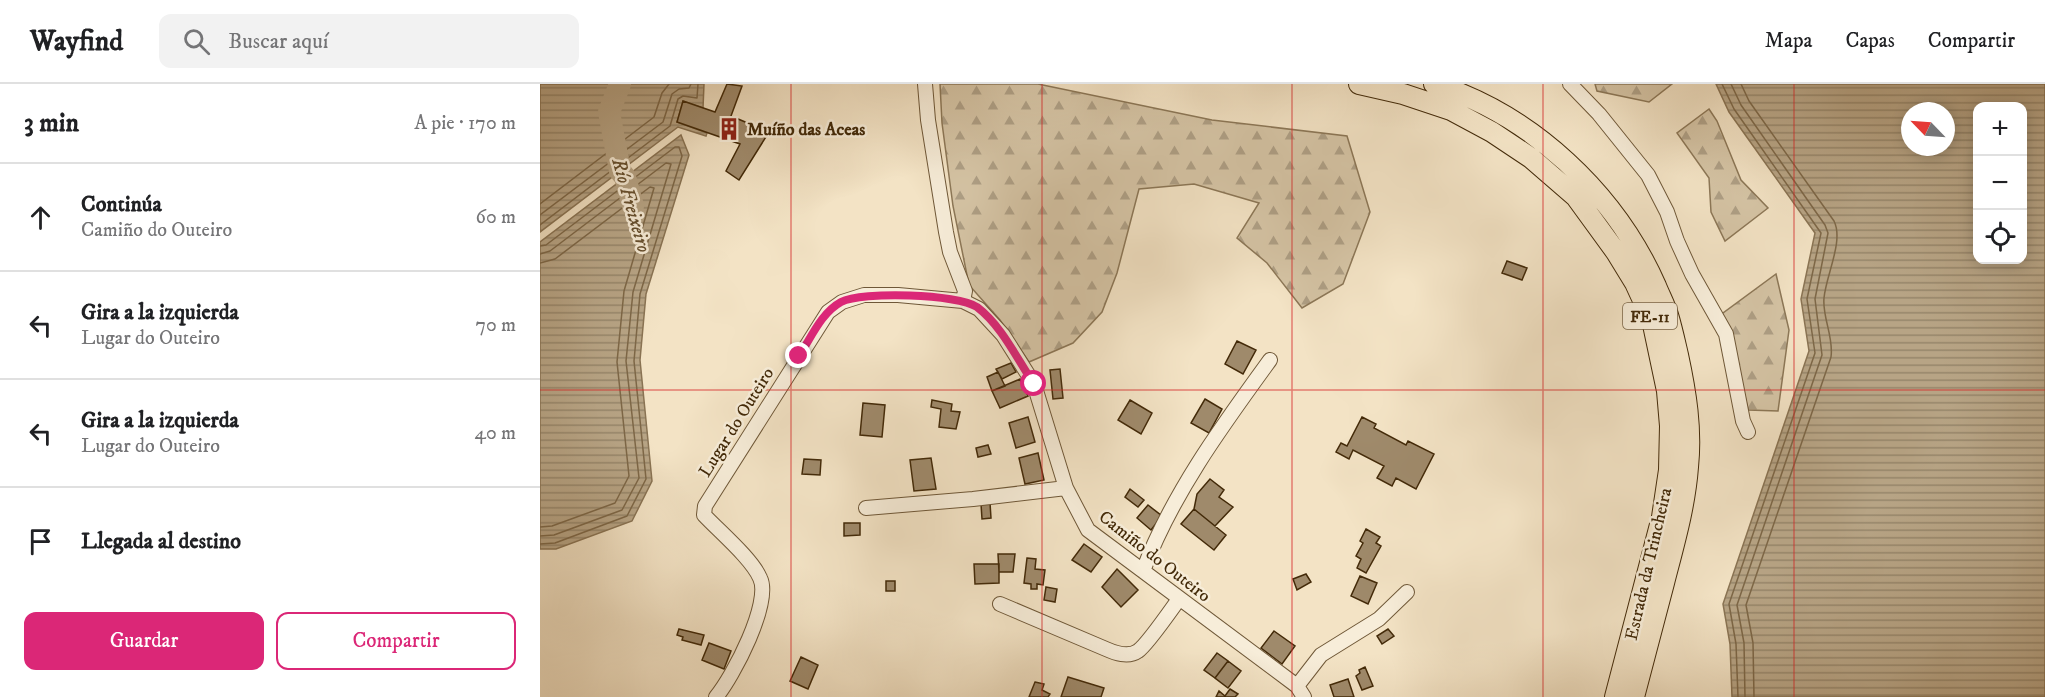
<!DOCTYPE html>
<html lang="es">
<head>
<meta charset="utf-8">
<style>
  :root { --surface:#fff; --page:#f2f2f2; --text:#202124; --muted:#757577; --line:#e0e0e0; --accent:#db2777 }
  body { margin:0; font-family:"IM FELL DW Pica",serif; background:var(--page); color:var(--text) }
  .controls { position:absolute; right:18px; top:18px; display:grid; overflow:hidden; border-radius:12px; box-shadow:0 3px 15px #0003 }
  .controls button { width:54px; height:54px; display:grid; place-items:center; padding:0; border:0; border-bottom:2px solid var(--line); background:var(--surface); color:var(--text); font:30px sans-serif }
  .compass { position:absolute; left:1361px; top:18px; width:54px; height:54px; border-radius:50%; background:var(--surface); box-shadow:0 3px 15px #0003; rotate:295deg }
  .stop { position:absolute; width:18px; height:18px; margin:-14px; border:4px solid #db2777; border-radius:50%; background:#fff }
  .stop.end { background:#db2777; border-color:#fff; box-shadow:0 2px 6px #0008 }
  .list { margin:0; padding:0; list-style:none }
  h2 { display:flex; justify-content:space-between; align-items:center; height:78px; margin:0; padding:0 24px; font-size:26px }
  h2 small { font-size:20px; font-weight:400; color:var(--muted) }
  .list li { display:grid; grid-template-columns:39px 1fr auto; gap:18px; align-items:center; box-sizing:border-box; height:108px; padding:0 24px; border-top:2px solid var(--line) }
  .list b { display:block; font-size:22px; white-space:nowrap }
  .list p { margin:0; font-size:20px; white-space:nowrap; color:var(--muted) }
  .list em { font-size:20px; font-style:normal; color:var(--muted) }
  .actions { display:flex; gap:12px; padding:18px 24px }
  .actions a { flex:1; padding:14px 0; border:2px solid var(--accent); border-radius:12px; text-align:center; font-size:21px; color:var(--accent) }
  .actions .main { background:var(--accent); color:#fff }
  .icon { flex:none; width:33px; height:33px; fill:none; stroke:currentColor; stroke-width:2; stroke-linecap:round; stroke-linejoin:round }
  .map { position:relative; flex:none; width:1505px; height:613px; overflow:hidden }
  header { display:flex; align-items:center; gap:36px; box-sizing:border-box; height:84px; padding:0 30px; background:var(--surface); border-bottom:2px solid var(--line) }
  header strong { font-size:28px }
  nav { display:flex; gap:33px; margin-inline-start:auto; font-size:21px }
  .search { width:420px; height:54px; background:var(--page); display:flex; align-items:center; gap:15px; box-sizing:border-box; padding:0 21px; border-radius:12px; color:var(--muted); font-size:22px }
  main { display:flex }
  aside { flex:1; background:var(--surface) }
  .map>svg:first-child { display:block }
</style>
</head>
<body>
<header>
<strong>Wayfind</strong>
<div class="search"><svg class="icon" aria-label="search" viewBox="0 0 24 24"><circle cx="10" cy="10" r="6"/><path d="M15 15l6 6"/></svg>Buscar aquí</div>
<nav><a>Mapa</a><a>Capas</a><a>Compartir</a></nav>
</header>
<main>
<aside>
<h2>3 min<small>A pie · 170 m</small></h2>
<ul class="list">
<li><svg class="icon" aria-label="ahead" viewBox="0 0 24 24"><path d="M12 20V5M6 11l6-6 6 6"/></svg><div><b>Continúa</b><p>Camiño do Outeiro</p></div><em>60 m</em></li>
<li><svg class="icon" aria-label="left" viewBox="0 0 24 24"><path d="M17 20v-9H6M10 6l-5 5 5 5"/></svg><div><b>Gira a la izquierda</b><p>Lugar do Outeiro</p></div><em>70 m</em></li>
<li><svg class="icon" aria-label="left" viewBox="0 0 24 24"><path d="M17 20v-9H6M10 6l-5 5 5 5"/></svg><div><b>Gira a la izquierda</b><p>Lugar do Outeiro</p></div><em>40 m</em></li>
<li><svg class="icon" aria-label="arrive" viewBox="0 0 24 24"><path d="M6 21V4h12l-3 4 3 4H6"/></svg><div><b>Llegada al destino</b></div></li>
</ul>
<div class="actions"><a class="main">Guardar</a><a>Compartir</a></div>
</aside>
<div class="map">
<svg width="1505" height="613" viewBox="0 0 1505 613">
  <defs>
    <pattern id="forest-firs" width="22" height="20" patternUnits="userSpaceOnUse" patternTransform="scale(1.5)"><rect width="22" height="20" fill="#d5c4a5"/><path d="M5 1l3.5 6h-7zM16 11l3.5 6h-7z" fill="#ae9f85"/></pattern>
    <pattern id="water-rules" width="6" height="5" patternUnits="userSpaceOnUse" patternTransform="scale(1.5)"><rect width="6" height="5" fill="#b7a485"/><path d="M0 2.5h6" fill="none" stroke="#96866b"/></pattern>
  </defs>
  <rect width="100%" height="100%" fill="#f3e3c5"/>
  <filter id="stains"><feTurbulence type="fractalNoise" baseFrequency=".00333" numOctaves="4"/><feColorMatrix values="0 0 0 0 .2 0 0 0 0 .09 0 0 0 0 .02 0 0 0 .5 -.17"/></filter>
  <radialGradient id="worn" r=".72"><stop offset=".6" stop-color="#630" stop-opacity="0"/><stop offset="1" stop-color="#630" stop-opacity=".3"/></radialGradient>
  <path fill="url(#forest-firs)" stroke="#8c7757" stroke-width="1.5" d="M400 0H498L672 36 807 52 830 128 803 200 762 224 727 179 697 154 719 119 654 100 599 105 577 189 562 228 533 259 489 278 460 236 429 201 413 122 402 39Z
    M1055 0H1132L1109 18 1057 7Z
    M1169 25 1177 37 1201 96 1228 124 1185 157 1171 128 1169 94 1137 49Z
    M1236 190 1249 246 1238 327 1208 326 1192 253 1179 232Z"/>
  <path fill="url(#water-rules)" stroke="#897353" stroke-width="1.5" fill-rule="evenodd" d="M0 0H164L163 24 143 17 137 38 167 49 166 52 138 43 0 148Z
    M1176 0H1505V613H1192L1190 560 1183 520 1269 267 1261 215 1275 149 1189 28ZM1482 22V176H1438V22ZM1370 27H1406V63H1370Z
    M141 51 149 71 106 210 100 276 112 397 92 437 16 465H0V158Z"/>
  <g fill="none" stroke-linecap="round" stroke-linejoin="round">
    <path stroke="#7d6747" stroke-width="1.5" d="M1182 0 1194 25 1281 149 1267 215 1275 269 1189 520 1196 560 1198 613
      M1191 0 1201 21 1285 141 1288 149 1275 215 1282 271 1197 521 1204 559 1205 613
      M1201 0 1209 17 1294 137C1304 157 1286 191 1284 214 1282 233 1294 253 1291 273L1206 521 1213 559 1214 613
      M0 120 114 33 122 9 129 0
      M0 131 123 38 132 10 139 5 149 4 151 0
      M0 141 130 42 138 15 143 12 157 14 158 0
      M0 162 6 161 135 63H139L142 72 100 210 94 277 106 395 87 432 15 459 0 460
      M0 170 10 167 126 79 131 80 93 208 86 277 99 394 82 426 14 451 0 452
      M0 179 15 175 110 103 114 104 84 207 77 278 89 392 75 419 12 442 0 443"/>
    <path stroke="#b7a485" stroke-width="22" d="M80 0 69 28 80 87 85 93 93 122"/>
  </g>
  <path fill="#9f8a6b" stroke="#432a09" stroke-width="1.5" d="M187 0 202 2 191 32 229 48 199 96 186 87 200 60 137 38 143 17 175 28Z
    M967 177 987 184 982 196 962 189Z
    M697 257 716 266 703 290 685 280Z
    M471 279 476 288 462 295 456 285Z
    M520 285 523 314 513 315 510 286Z
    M458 288 465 302 452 307 447 293Z
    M480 295 488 312 460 324 452 307Z
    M665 315 682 325 669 349 651 339Z
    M392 316 412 320 411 327 420 328 416 345 399 343 401 325 391 323Z
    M590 316 612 329 601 350 578 336Z
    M323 319 345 321 342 353 320 351Z
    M488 333 495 358 476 364 469 339Z
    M822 333 836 340 834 344 866 361 868 357 894 370 876 405 856 394 852 402 837 394 844 382 813 366 809 375 796 368 801 359 807 362Z
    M448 361 451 370 438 373 436 364Z
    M498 369 504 396 485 400 479 374Z
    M391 374 396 405 374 407 370 376Z
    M264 375 281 376 280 391 262 390Z
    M670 395 684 406 679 413 693 423 675 442 654 425 657 410Z
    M590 405 604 416 598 423 585 413Z
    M450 419 451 434 442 435 441 420Z
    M608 421 622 432 611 446 597 434Z
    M654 425 686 451 674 466 641 440Z
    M304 439H320V451L304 452Z
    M826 445 840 453 836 459 841 462 826 489 817 484 821 475 816 472 823 459 820 457Z
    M544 460 562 473 551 488 532 476Z
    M458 470H475L473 488H459Z
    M487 474 496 475 495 485 505 486 503 501 497 500V505H491V500L484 499Z
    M434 480H459V499L435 500Z
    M577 485 598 506 581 523 562 503Z
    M766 490 771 498 757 506 753 495Z
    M820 492 837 499 828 520 811 512Z
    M346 497H355V507H346Z
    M506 503 517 505 515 518 504 516Z
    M139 545 164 551 161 561 142 556 143 553 137 551Z
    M848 545 854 552 842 560 837 552Z
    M734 547 755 562 742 580 721 564Z
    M169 559 191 567 184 585 162 576Z
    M677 569 688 577 675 594 664 586Z
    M261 573 278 581 268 605 250 597Z
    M688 577 701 587 688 604 675 594Z
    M825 583 833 602 822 606 816 592 820 589 819 586Z
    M528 593 564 604 561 613H521Z
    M808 595 814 613H794L790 601Z
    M495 598 504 600 502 606 510 610 508 613H489Z
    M690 605 698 610 695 613H676L679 607 685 612Z"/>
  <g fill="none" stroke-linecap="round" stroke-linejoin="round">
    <g stroke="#6f5838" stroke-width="16">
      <path id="minor" d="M385 0 388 36 406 148 410 168 425 207 423 217
        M1030 0 1059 30 1108 91 1127 128 1137 157 1152 190 1186 250 1203 337 1208 348
        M326 424 433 415 526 404
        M603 487C632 410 682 342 730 276
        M460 520 566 565C575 569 588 574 598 567 607 561 631 526 639 515
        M757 602 781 571 839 535 867 508
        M176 613C193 593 232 518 220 494 212 475 180 448 164 431L165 422 288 228 302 218 324 211H358L423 217 439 225 463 251 494 300 526 404 548 446 757 602 764 613"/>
    </g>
    <g stroke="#432a09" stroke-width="22">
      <path id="highway" d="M819 0 863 10 911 26 952 48 991 74 1036 113 1076 168 1095 199 1112 236 1127 307 1130 342 1129 386 1122 433 1075 613
        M894 0C992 31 1075 109 1116 202 1120 212 1125 221 1128 231 1132 244 1135 258 1138 271 1146 308 1152 345 1148 383 1145 423 1134 460 1124 499 1114 537 1104 575 1094 613"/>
    </g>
    <use href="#minor" stroke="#f7edd9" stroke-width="14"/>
    <use href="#highway" stroke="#f3e3c5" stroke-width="20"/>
  </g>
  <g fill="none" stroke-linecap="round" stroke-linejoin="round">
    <path stroke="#db2777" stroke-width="8" d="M259 272C271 254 281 229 301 218 322 207 418 210 437 223 462 242 477 275 494 300"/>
  </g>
  <path fill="none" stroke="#d62828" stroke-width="1.5" stroke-opacity="0.55" d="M251 0V613M502 0V613M752 0V613M1003 0V613M1254 0V613M0 306H1505"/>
  <defs>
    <g id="building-bare" transform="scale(1.8)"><path d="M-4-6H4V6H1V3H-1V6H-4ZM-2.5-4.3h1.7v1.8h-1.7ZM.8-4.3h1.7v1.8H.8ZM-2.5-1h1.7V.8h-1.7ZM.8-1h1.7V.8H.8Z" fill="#8f2418" stroke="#f7edd9" stroke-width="2.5" paint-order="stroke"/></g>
  </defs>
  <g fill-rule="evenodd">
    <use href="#building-bare" x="189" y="45"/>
  </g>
  <g text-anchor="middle" stroke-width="5" stroke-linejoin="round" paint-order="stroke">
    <rect fill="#f7edd9" stroke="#796447" stroke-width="1.5" x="1083" y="219" width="54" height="26" rx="4.5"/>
    <g font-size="16" font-weight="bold" fill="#432a09">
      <text x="1110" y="238">FE-11</text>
    </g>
    <g font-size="18" font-weight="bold" fill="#432a09" stroke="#f7edd9" text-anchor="start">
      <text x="207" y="51">Muíño das Aceas</text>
    </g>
    <g font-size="18" fill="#432a09" stroke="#f7edd9">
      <text transform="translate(196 338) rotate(-58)" y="6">Lugar do Outeiro</text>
      <text transform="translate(615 472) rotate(38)" y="6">Camiño do Outeiro</text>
      <text transform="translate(1108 480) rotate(-77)" y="6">Estrada da Trincheira</text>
    </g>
    <g font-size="20" font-style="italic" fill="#664f2e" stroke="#f7edd9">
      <text transform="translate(92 121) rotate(74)" y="7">Río Freixeiro</text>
    </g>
  </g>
  <rect width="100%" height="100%" filter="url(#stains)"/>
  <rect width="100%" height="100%" fill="url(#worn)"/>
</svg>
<div class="controls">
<button>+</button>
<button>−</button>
<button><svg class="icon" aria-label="locate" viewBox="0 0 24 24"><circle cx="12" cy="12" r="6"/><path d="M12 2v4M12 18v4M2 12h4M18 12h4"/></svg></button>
</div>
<svg class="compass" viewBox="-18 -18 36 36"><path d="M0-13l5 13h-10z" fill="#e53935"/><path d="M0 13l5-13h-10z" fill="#757577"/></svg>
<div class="stop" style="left:494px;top:300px"></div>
<div class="stop end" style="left:259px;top:272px"></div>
</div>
</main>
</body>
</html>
